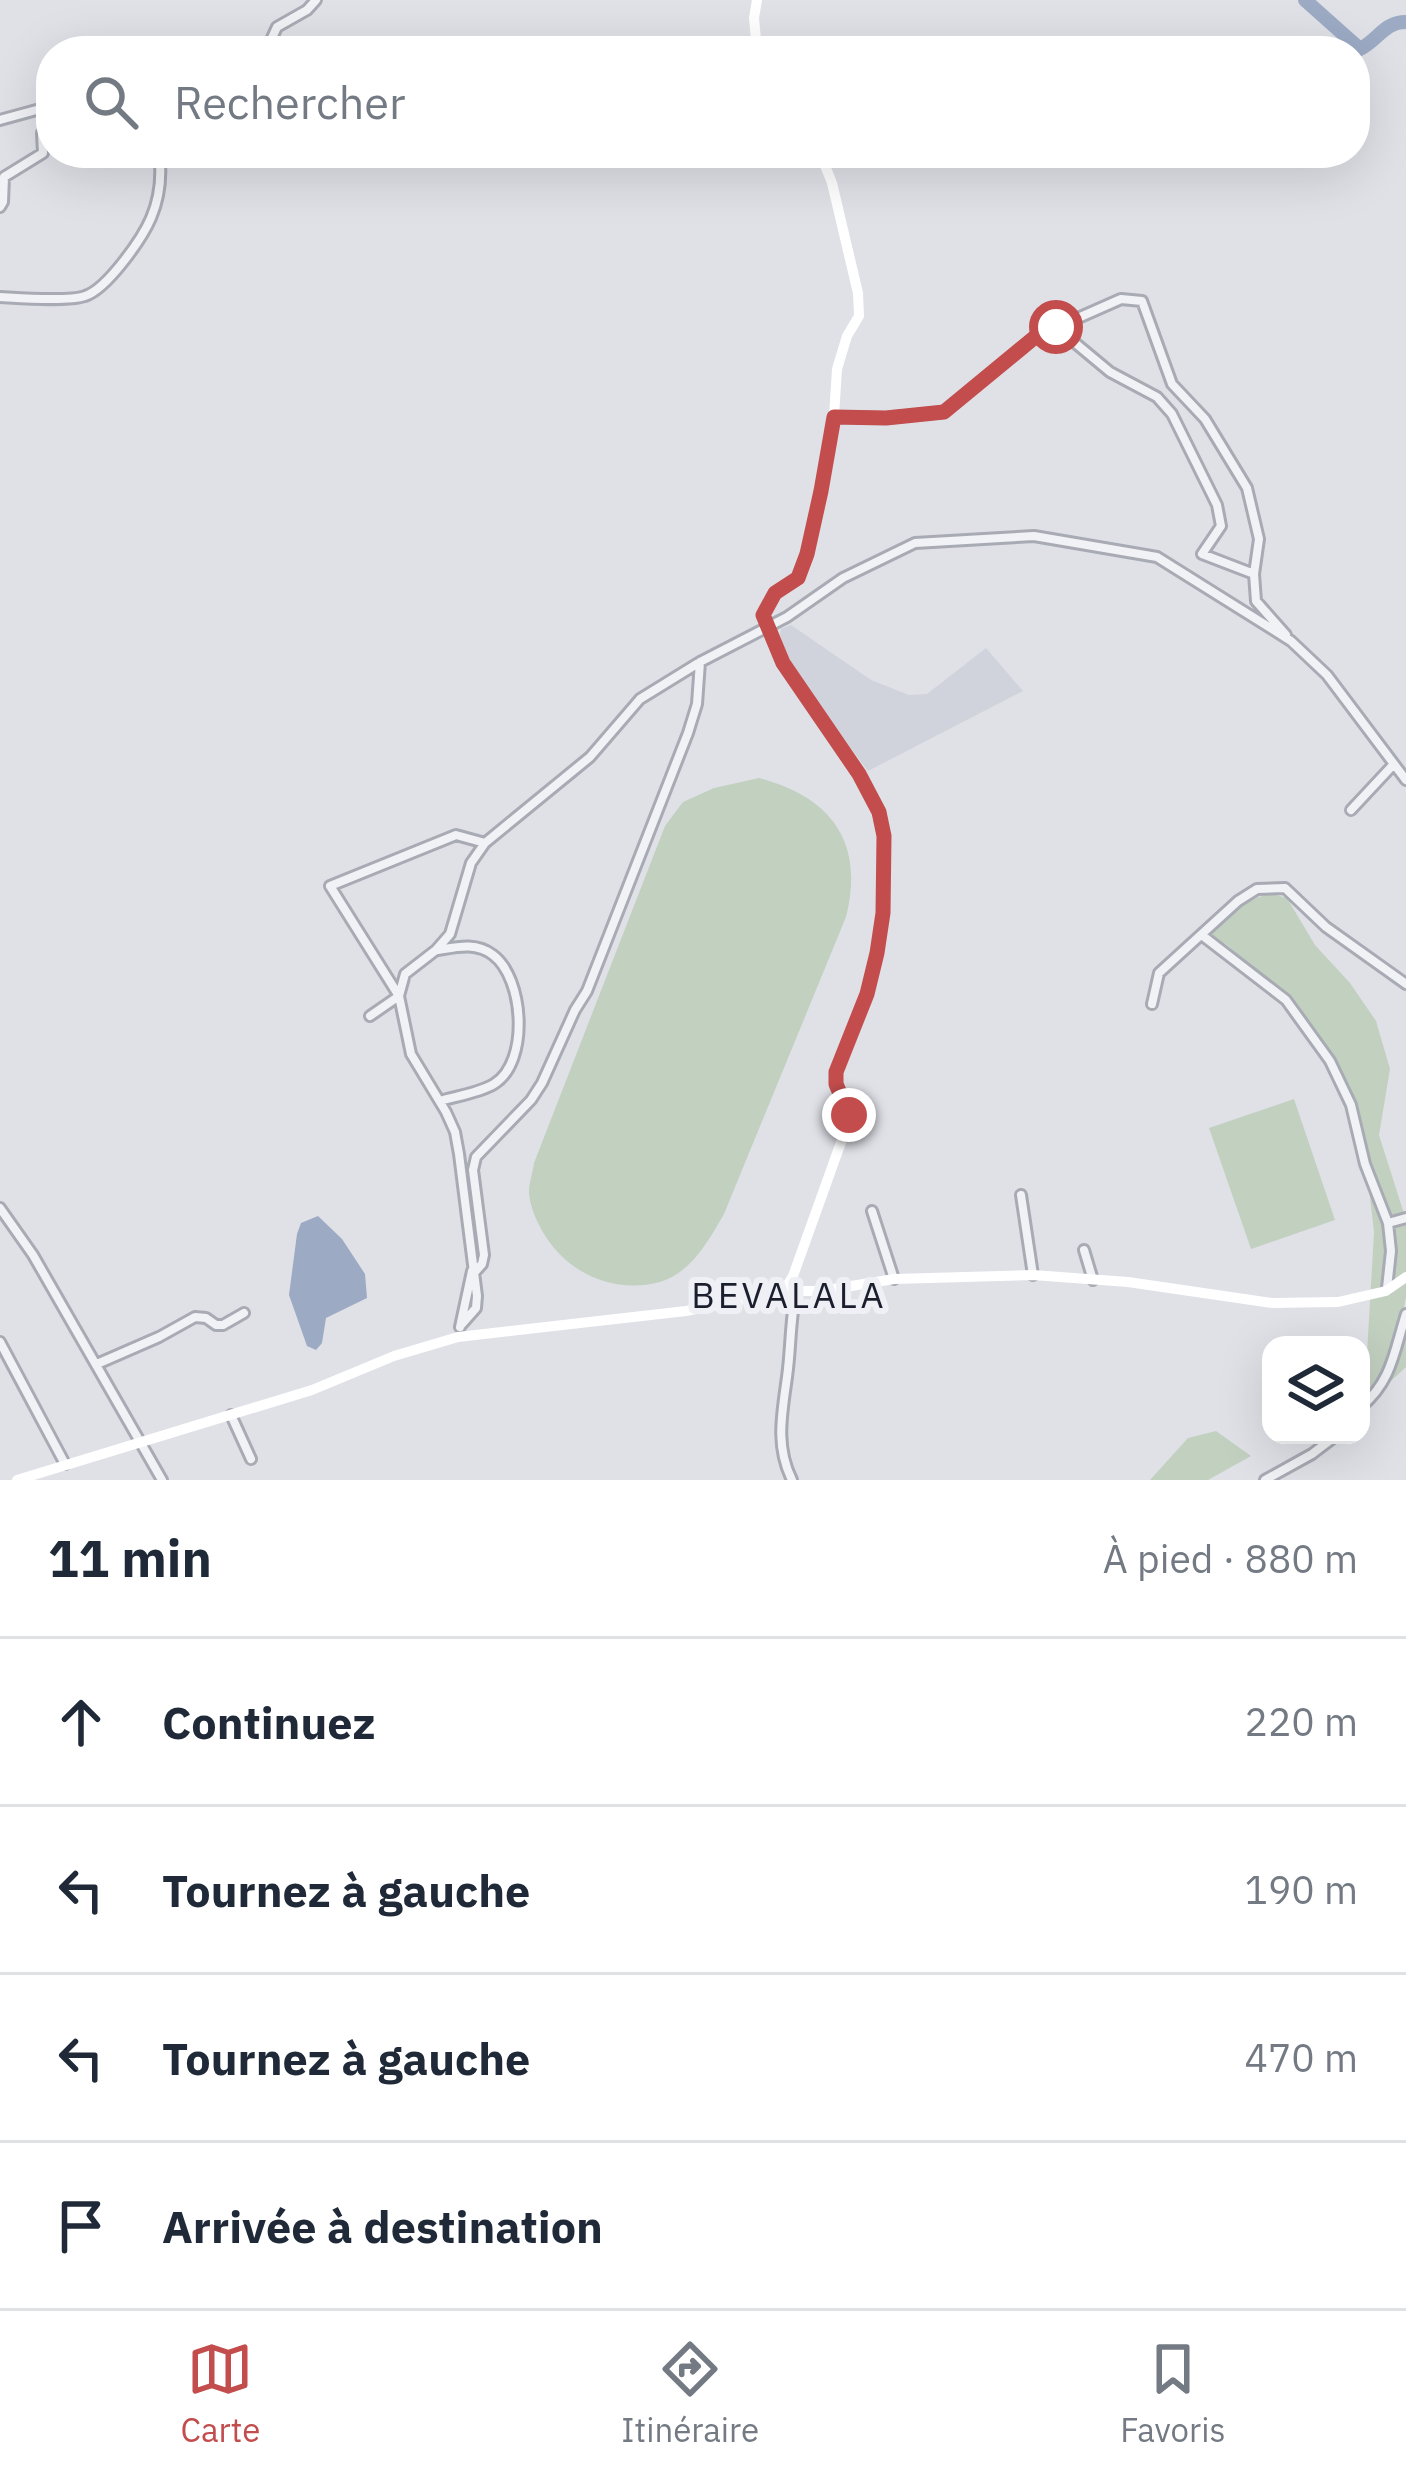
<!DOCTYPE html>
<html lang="fr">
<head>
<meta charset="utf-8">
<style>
  :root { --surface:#fff; --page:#f2f2f3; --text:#1f2937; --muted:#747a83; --line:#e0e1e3; --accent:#c34d4d }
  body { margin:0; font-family:"IBM Plex Sans",sans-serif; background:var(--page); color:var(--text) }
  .controls { position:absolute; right:36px; bottom:36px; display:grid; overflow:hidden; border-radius:24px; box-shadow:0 12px 48px #0002 }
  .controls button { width:108px; height:108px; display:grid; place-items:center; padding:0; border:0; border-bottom:3px solid var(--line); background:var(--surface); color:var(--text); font:60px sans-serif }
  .stop { position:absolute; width:36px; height:36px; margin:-27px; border:9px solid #c34d4d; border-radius:50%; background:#fff }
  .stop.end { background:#c34d4d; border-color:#fff; box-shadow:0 3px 12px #0008 }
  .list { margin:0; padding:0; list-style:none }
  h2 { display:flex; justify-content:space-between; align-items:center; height:156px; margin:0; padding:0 48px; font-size:51px }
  h2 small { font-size:39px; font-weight:400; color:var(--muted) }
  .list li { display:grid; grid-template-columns:78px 1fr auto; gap:36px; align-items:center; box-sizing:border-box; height:168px; padding:0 48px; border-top:3px solid var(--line) }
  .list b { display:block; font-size:45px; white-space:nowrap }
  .list em { font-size:39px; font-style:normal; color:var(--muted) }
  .icon { flex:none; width:66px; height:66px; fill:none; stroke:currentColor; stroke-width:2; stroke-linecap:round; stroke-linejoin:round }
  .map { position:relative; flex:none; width:1406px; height:1480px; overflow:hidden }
  .search { position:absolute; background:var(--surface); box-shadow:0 12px 48px #0002; left:36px; right:36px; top:36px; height:132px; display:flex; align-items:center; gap:30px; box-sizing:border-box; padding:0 42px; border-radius:48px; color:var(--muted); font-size:45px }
  .sheet { height:828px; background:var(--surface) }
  nav { display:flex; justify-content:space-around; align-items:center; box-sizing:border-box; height:168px; border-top:3px solid var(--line); background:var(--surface); font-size:33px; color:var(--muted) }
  nav a { display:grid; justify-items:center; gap:6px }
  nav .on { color:var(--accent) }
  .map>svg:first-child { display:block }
</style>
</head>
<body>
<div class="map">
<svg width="1406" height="1480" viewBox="0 0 1406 1480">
  <rect width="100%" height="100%" fill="#dfe1e7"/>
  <path fill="#d1d3dc" d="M791 625 871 680 909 695 927 694 986 648 1023 691 868 771 792 671 780 635 781 629Z"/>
  <path fill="#c2d0c0" d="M759 778C831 797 865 842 846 917L724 1214C709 1240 691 1273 660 1282 611 1295 563 1271 540 1227 535 1217 529 1203 529 1191 529 1183 533 1172 534 1163L665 826 683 802 714 788Z
    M1273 894 1287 898 1315 945 1350 983 1376 1021 1390 1069 1379 1135 1406 1220V1297L1397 1342 1406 1338V1367L1364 1406 1374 1232 1362 1127 1337 1065 1306 1018 1227 945 1209 936C1229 918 1245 897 1273 894Z
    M1294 1099 1335 1220 1251 1249 1209 1128Z
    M1216 1431 1251 1456 1208 1480H1150L1188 1438Z"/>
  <path fill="#9caac4" d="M318 1216 342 1239 365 1274 367 1298 326 1318 322 1343 316 1350 307 1346 289 1295 297 1234 301 1223Z"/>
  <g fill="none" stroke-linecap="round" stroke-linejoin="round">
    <path stroke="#9caac4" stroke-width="14" d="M1305 0 1360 49C1378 40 1384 22 1406 22"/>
    <g stroke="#a8abb4" stroke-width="14">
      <path id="street" d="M266 51 277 27 307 10 316 0
        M0 120 51 106
        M0 207 3 202 4 177 43 153 42 133 51 119
        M0 297C19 298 68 302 85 296 107 289 142 239 151 218 160 197 162 175 159 153
        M1056 327 1110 372 1157 397 1172 414 1217 505 1221 526 1202 554 1254 574
        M834 417 886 418 944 412 1035 337 1121 299 1142 301 1172 384 1205 419 1247 488 1259 539 1254 574 1256 601 1286 635
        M1351 810 1393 765
        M1203 936 1286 1000 1330 1061 1351 1105 1365 1164 1388 1223 1391 1251 1387 1288
        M438 950C457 947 476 942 493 955 524 978 530 1062 494 1084 479 1093 457 1096 440 1101
        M1152 1004 1159 973 1238 901 1257 889 1285 888 1326 927 1406 984
        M370 1016 399 996 330 886 456 835 485 843
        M1021 1195 1033 1275
        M0 1208 33 1255 162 1480
        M872 1211 894 1279
        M1388 1223 1406 1218
        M1084 1250 1093 1280
        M474 1273 482 1264 484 1255 473 1170 476 1157 531 1100 542 1083 575 1010 587 991 688 733 697 704 700 662
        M461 1325 476 1308 477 1296 459 1154 455 1132 446 1112 411 1054 399 996 405 974 436 950 450 934 471 863 485 843 590 757 640 699 700 662 787 617 843 578 915 543 1034 536 1157 557 1291 641 1327 675 1406 780
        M460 1327 472 1271
        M0 1342 65 1464
        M97 1364 159 1337 195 1317 206 1318 216 1325H223L244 1313
        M1361 1407C1392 1381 1394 1352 1406 1314
        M231 1415 251 1459
        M792 1480C775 1446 782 1414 787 1377 791 1349 790 1320 796 1292
        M1265 1480 1312 1454 1337 1435"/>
    </g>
    <use href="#street" stroke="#f1f2f5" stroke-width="8"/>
    <path stroke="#fff" stroke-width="10" d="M757 0 754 18 757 51
      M784 1291 793 1276 849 1120 835 1084 836 1073 867 994 877 953 883 913 884 836 879 812 859 774 783 663 763 615 775 593 798 578 807 554 833 432 837 369 847 336 859 316 858 293 832 183 822 158 817 153
      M17 1480 312 1390 394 1356 458 1337 686 1311 784 1291H821L894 1279 1033 1275 1128 1282 1272 1303 1338 1302 1386 1291 1406 1277"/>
  </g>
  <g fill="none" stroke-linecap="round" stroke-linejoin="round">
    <path stroke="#c34d4d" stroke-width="15" d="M849 1115 836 1084V1072L867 994 877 953 883 913 884 836 879 812 859 774 783 663 763 615 775 593 798 578 807 554 821 491 834 417 886 418 944 412 1035 337 1056 327"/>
  </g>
  <g text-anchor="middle" stroke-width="12" stroke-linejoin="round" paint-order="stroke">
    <g font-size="36" letter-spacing="3" fill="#1b1f2d" stroke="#eef0f5">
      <text x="789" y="1308">BEVALALA</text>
    </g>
  </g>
</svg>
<div class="controls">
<button><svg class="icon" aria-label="layers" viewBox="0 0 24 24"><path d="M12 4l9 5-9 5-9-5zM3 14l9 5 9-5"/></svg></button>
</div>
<div class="stop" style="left:1056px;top:327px"></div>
<div class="stop end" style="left:849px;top:1115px"></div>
<div class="search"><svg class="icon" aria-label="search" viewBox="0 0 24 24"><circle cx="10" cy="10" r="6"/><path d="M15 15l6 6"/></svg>Rechercher</div>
</div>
<section class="sheet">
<h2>11 min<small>À pied · 880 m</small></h2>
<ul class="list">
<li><svg class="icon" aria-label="ahead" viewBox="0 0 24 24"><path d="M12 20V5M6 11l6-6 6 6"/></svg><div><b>Continuez</b></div><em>220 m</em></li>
<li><svg class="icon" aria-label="left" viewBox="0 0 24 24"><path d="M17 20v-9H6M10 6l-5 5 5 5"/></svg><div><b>Tournez à gauche</b></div><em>190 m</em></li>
<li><svg class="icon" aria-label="left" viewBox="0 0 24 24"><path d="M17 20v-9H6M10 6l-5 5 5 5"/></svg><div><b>Tournez à gauche</b></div><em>470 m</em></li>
<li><svg class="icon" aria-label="arrive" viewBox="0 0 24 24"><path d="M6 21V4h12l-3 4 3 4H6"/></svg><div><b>Arrivée à destination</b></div></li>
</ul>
</section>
<nav>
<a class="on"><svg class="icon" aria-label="map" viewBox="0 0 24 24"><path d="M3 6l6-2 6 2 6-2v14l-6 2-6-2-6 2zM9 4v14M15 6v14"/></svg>Carte</a>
<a><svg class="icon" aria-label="directions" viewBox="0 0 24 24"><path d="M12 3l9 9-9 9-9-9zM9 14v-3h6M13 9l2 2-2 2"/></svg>Itinéraire</a>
<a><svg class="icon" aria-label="saved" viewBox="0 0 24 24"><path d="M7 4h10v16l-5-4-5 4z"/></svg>Favoris</a>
</nav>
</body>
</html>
